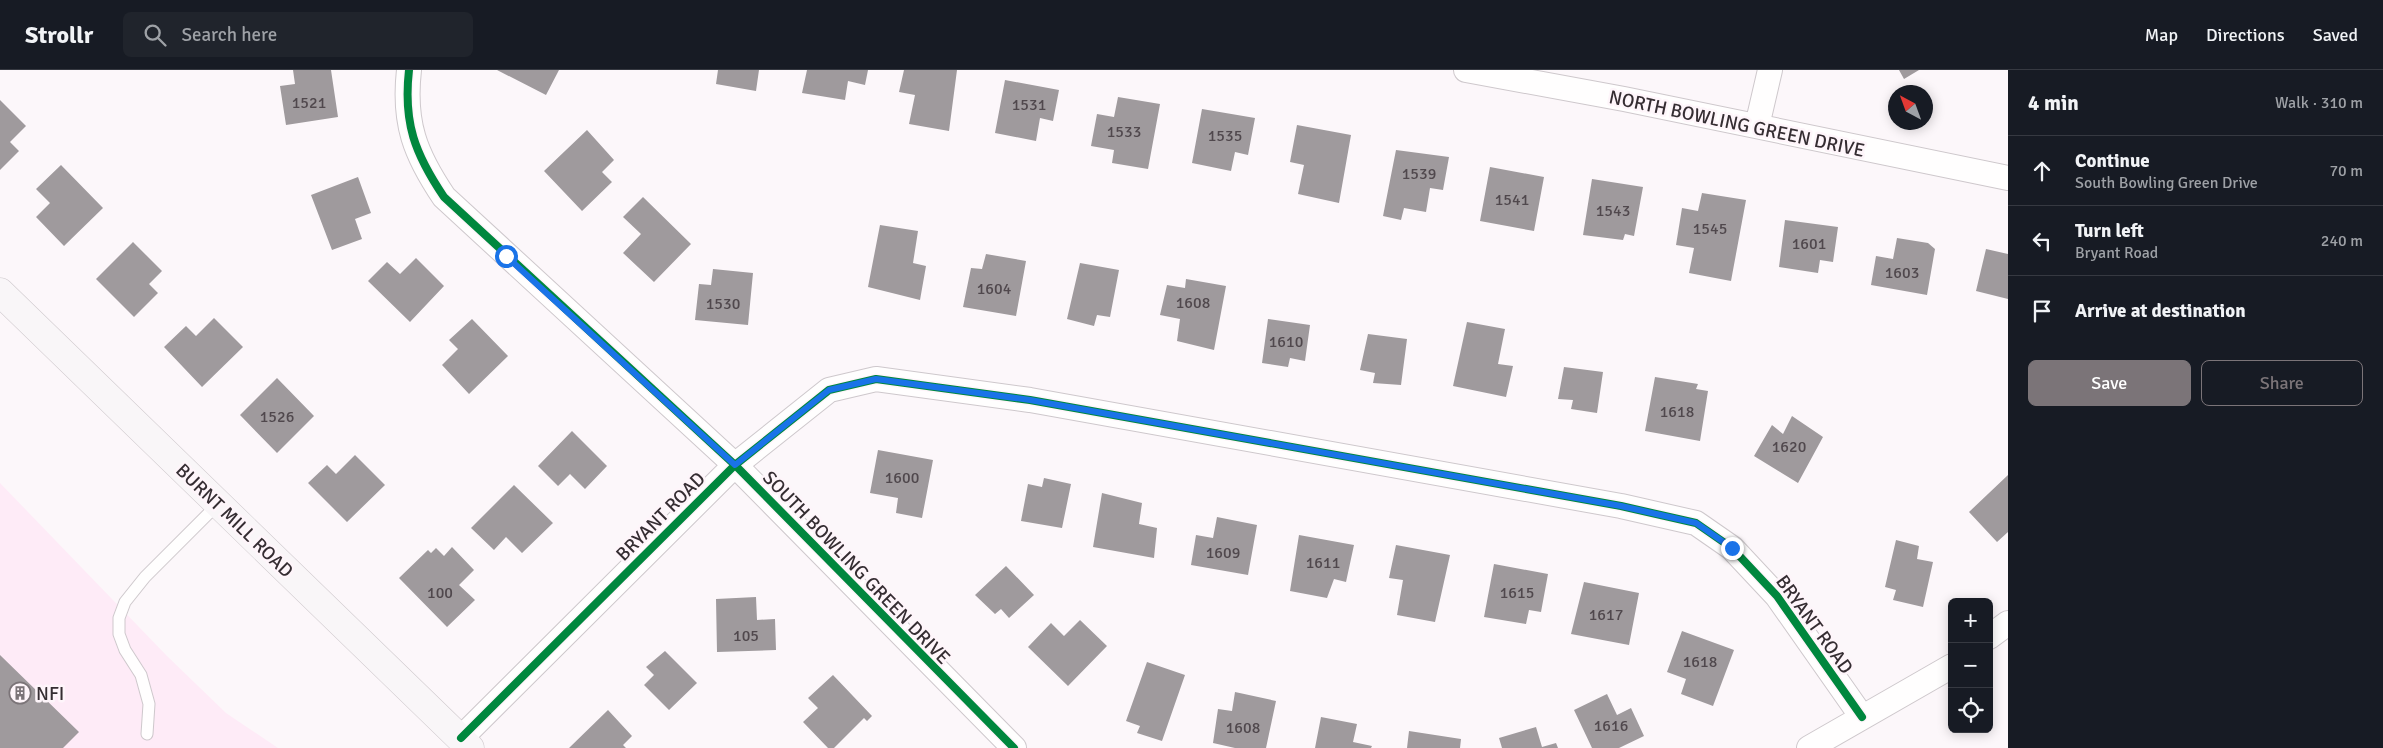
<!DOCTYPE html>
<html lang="en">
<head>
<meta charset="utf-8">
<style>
  :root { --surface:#171b24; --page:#20242c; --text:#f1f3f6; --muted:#9ea1a6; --line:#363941; --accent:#7b7478 }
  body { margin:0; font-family:Signika,sans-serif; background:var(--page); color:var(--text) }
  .controls { position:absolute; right:15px; bottom:15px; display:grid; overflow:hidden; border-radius:8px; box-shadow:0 2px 12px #0003 }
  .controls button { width:45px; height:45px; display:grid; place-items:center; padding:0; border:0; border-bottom:1px solid var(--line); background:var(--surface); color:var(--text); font:25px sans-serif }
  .compass { position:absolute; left:1888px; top:15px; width:45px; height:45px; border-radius:50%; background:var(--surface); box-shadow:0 2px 12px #0003; rotate:319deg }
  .stop { position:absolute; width:15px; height:15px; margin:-11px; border:4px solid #1a73e8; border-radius:50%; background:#fff }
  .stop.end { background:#1a73e8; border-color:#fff; box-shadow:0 1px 5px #0008 }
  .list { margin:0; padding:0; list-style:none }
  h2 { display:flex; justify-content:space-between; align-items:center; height:65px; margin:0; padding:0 20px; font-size:21px }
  h2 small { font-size:16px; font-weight:400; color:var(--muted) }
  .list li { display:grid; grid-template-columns:32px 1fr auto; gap:15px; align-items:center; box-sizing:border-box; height:70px; padding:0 20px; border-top:1px solid var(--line) }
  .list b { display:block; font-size:19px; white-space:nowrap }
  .list p { margin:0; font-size:16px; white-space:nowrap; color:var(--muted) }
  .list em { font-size:16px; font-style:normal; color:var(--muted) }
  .actions { display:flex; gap:10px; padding:15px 20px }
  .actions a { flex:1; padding:11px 0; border:1px solid var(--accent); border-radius:8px; text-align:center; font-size:18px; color:var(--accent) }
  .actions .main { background:var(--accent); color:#fff }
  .icon { flex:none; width:28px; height:28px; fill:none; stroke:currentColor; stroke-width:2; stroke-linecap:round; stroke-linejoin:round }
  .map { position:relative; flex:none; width:2008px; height:678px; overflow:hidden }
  header { display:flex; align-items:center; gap:30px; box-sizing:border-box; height:70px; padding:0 25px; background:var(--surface); border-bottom:1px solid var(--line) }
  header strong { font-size:24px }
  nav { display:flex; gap:28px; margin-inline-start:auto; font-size:18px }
  .search { width:350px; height:45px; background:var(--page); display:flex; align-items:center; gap:12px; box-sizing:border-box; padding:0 18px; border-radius:8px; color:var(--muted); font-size:19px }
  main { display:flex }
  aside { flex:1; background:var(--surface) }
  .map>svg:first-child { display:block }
</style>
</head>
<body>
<header>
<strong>Strollr</strong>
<div class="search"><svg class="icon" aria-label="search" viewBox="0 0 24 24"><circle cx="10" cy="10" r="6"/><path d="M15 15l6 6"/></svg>Search here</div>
<nav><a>Map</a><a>Directions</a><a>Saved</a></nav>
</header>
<main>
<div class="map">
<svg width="2008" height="678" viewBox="0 0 2008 678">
  <rect width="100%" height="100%" fill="#fcf7fa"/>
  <path fill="#feebf7" d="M0 413 167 586 226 643 278 678H0Z"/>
  <path fill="#9f9a9d" d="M293 0H331L338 47 286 55 280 16 295 14Z
    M497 0H559L546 25Z
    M718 0H759L756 21 716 14Z
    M807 0H868L865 15 848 11 845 30 802 23Z
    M904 0H957L949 61 909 54 915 25 899 22Z
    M1899 0H1919L1904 9Z
    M1005 10 1059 20 1053 51 1040 48 1036 71 995 63Z
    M1118 27 1160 34 1148 99 1112 93 1114 80 1091 76 1097 44 1114 47Z
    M0 30 26 56 10 72 19 81 0 100Z
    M1202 39 1255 48 1248 85 1235 82 1231 101 1192 93Z
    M1297 55 1351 65 1339 133 1298 124 1304 95 1290 92Z
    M587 60 614 90 602 102 612 112 582 141 544 101Z
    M1396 80 1449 87 1443 120 1430 118 1426 142 1404 138 1401 150 1383 146Z
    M61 95 103 138 64 176 36 147 50 133 36 119Z
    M1490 97 1544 107 1534 161 1480 151Z
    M358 107 371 143 355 149 362 169 332 180 311 125Z
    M1592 109 1643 117 1634 166 1625 164 1623 170 1583 165Z
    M1702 123 1746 130 1731 211 1689 203 1694 178 1676 175 1682 138 1698 141Z
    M643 127 691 174 654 212 623 183 641 164 623 147Z
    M1785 150 1838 157 1833 192 1820 190 1818 203 1779 197Z
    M880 155 918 161 913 193 926 196 920 230 868 217Z
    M1897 168 1928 173 1935 179 1927 225 1871 215 1876 186 1893 189Z
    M133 172 162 201 149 214 158 223 134 247 96 209Z
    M1986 179 2008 184V229L1976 221Z
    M986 184 1026 191 1016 246 963 237 971 198 982 199Z
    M416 188 444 216 410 252 368 211 387 192 400 204Z
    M1080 193 1119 200 1110 247 1097 245 1094 256 1067 249Z
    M713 199 753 203 748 255 695 250 699 214 711 215Z
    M1186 209 1226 216 1214 280 1177 271 1180 249 1160 245 1167 215 1185 218Z
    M214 248 243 277 202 317 164 277 186 256 196 266Z
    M472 249 508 286 469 324 442 295 458 279 449 270Z
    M1268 249 1310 255 1305 291 1290 288 1288 297 1262 293Z
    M1467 252 1505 259 1498 294 1513 296 1506 327 1453 316Z
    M1368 264 1407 269 1401 315 1373 313 1375 303 1360 300Z
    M1564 297 1603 302 1597 343 1571 339 1573 330 1558 329Z
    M1655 307 1698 314 1696 319 1708 321 1700 371 1645 361Z
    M277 308 314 346 277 383 240 345Z
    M1792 346 1823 367 1798 413 1754 386 1772 355 1783 364Z
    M572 361 607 396 585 419 570 404 558 416 538 396Z
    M878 380 933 390 922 448 896 443 898 428 870 423Z
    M355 385 385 415 347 452 308 413 327 395 336 404Z
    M2008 405V462L1997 472 1969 442Z
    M1044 408 1071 414 1062 458 1021 451 1028 414 1042 417Z
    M514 415 553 453 522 483 506 467 494 480 471 458Z
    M1102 423 1142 433 1139 454 1157 458 1154 488 1093 477Z
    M1217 447 1257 455 1248 505 1191 495 1196 465 1213 468Z
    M1299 465 1354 475 1346 512 1334 509 1327 528 1290 521Z
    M1896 470 1919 476 1917 489 1933 492 1923 537 1893 530 1896 520 1885 517Z
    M1396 475 1450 485 1435 552 1397 545 1403 510 1389 508Z
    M452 477 474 500 459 515 475 530 447 557 399 508 428 480 431 483 436 478 444 486Z
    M1494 494 1548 504 1541 542 1529 540 1526 554 1484 547Z
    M1006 496 1034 525 1009 548 1001 539 995 544 975 525Z
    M1584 512 1639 523 1629 575 1571 564Z
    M756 527 757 550 775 549 776 580 717 582 716 529Z
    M1080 550 1107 576 1068 616 1028 577 1051 553 1064 566Z
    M1682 561 1734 580 1713 636 1681 624 1686 609 1667 602Z
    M665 581 697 613 669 640 644 615 654 605 646 597Z
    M0 585 79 662 63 678H0Z
    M1147 592 1185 605 1162 671 1137 663 1140 656 1126 651Z
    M833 605 872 646 867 651 864 648 834 678H828L803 652 818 638 808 628Z
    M1235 622 1276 631 1266 678H1235L1213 673 1218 639 1232 641Z
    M1607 624 1617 645 1631 638 1644 666 1619 678H1592L1574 640Z
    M608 640 632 666 623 675 626 678H569Z
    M1321 647 1357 654 1353 672 1372 676 1371 678H1315Z
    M1536 657 1542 677 1556 673 1558 678H1502L1499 668Z
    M1409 661 1461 669 1460 678H1407Z"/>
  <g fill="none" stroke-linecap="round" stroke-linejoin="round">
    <g stroke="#cec8cc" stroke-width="13">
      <path id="lane" d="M147 664 149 634 141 605 125 580 119 564V548L125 532 145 507 218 434"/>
    </g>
    <g stroke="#cec8cc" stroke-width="26">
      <path id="street" d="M409 0C403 53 415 84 444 127L735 395 1014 678
        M1466 0 1624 29 2008 108
        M1757 56 1770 0
        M1989 567 2008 553
        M461 668 735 395 829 320 876 309 1030 330 1621 436 1696 453 1732 478 1777 526 1862 647
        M1809 678 1952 596"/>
    </g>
    <g stroke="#cec8cc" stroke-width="29">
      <path id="secondary" d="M0 222 470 678"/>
    </g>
    <use href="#lane" stroke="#fffefe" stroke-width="11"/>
    <use href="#street" stroke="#fffefe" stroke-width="24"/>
    <use href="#secondary" stroke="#f9f6f8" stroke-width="28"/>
    <g stroke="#fef5fa" stroke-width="11">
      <path id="cycleway" d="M409 0C403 53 415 84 444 127L735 395 1014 678
        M461 668 735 395 829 320 876 309 1030 330 1621 436 1696 453 1732 478 1777 526 1862 647"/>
    </g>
    <use href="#cycleway" stroke="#00873e" stroke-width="8"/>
  </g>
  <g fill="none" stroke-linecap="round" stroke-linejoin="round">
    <path stroke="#1a73e8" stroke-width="6" d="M506 186 735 395 829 320 876 309 1030 330 1621 436 1696 453 1732 478"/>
  </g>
  <defs>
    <g id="building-ring" transform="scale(1.125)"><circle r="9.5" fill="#fef5fa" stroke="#7b7478" stroke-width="1.5"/><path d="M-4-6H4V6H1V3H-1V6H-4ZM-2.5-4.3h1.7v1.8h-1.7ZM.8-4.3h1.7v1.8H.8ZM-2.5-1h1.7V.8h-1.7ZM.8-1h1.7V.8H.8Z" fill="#7b7478"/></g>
  </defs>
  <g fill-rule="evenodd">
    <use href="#building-ring" x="20" y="623"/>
  </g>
  <g text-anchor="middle" stroke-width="5" stroke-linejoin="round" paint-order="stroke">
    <g font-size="16" fill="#50484d">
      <text x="309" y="38">1521</text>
      <text x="1029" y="40">1531</text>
      <text x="1124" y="67">1533</text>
      <text x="1225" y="71">1535</text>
      <text x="1419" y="109">1539</text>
      <text x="1512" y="135">1541</text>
      <text x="1613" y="146">1543</text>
      <text x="1710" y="164">1545</text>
      <text x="1809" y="179">1601</text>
      <text x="1902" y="208">1603</text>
      <text x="994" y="224">1604</text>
      <text x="1193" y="238">1608</text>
      <text x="723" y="239">1530</text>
      <text x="1286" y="277">1610</text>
      <text x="1677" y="347">1618</text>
      <text x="277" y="352">1526</text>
      <text x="1789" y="382">1620</text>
      <text x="902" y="413">1600</text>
      <text x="1223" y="488">1609</text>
      <text x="1323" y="498">1611</text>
      <text x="440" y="528">100</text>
      <text x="1517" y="528">1615</text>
      <text x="1606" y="550">1617</text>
      <text x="746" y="571">105</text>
      <text x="1700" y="597">1618</text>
      <text x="1611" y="661">1616</text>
      <text x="1243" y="663">1608</text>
    </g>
    <g font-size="19" fill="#352d32" stroke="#fef5fa">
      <text transform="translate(1737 53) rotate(12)" y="7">NORTH BOWLING GREEN DRIVE</text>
      <text transform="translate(660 446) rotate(-45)" y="7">BRYANT ROAD</text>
      <text transform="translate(235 450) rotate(44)" y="7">BURNT MILL ROAD</text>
      <text transform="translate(857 497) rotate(46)" y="7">SOUTH BOWLING GREEN DRIVE</text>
      <text transform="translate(1815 554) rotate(54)" y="7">BRYANT ROAD</text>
    </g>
    <g font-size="19" fill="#352d32" stroke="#fef5fa" text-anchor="start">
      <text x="36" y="630">NFI</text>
    </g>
  </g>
</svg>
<div class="controls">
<button>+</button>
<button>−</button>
<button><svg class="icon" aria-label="locate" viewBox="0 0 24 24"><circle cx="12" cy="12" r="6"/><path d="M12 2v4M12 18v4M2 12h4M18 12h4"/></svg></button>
</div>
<svg class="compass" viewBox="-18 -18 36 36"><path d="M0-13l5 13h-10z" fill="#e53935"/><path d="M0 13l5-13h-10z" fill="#9ea1a6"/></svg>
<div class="stop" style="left:506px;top:186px"></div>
<div class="stop end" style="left:1732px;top:478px"></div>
</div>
<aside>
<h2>4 min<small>Walk · 310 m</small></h2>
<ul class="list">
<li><svg class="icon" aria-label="ahead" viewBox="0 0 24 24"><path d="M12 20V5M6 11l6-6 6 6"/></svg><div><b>Continue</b><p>South Bowling Green Drive</p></div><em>70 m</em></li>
<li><svg class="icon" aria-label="left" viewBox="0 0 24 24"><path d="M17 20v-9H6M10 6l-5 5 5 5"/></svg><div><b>Turn left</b><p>Bryant Road</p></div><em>240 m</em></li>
<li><svg class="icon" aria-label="arrive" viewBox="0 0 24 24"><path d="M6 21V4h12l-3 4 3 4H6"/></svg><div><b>Arrive at destination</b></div></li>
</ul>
<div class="actions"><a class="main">Save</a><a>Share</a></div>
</aside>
</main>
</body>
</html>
